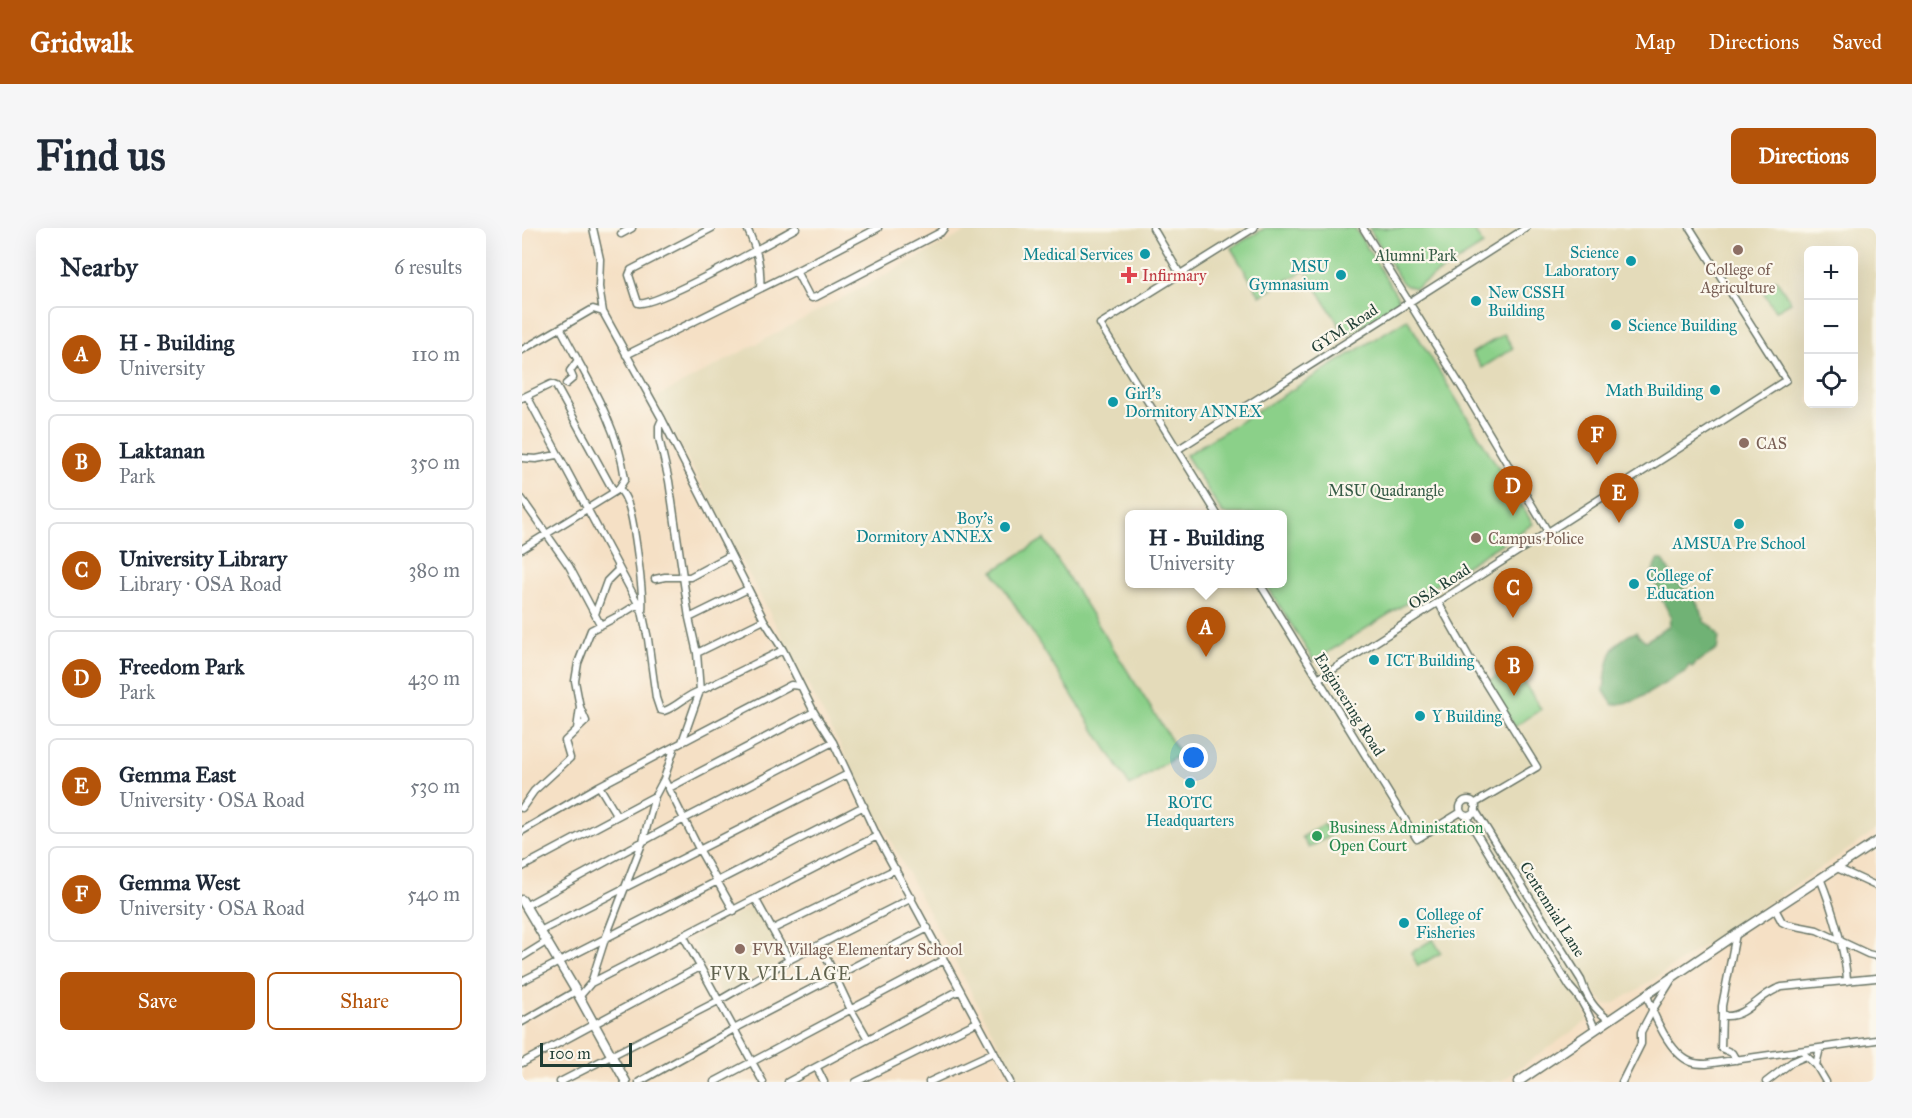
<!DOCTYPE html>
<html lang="en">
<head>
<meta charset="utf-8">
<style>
  :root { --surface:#fff; --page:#f6f6f7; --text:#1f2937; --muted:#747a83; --line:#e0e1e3; --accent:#b45309 }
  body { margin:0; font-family:"IM FELL Great Primer",serif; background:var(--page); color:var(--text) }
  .controls { position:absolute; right:18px; top:18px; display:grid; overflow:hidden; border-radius:9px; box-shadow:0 6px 24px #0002 }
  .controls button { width:54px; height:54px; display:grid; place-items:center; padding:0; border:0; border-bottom:2px solid var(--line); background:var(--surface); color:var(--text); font:30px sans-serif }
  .scale { position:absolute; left:18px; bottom:15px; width:92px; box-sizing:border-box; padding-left:6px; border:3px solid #1f3d34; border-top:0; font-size:16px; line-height:21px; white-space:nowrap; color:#1f3d34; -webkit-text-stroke:4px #fbf7ec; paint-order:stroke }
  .you { position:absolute; left:672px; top:530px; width:21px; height:21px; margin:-15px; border:4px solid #fff; border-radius:50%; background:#1a73e8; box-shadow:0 0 0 9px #1a73e833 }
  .badge { display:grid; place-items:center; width:39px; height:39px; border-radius:50%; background:var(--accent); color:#fff; font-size:20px; font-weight:700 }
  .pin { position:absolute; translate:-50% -50px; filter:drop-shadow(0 2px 3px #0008) }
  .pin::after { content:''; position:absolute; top:32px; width:21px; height:18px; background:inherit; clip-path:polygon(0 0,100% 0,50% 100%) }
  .popup { position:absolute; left:603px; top:282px; width:162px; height:78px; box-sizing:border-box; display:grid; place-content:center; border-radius:9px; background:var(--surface); filter:drop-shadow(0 2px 4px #0005); font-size:20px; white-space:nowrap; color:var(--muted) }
  .popup b { font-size:22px; color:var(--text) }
  .popup::after { content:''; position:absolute; left:50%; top:100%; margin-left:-12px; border:12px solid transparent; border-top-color:var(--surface) }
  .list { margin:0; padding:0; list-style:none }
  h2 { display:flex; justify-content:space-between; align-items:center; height:78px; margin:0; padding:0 24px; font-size:26px }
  h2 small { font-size:20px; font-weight:400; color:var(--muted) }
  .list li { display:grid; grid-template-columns:39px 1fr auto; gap:18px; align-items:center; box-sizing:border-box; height:96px; margin:0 12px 12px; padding:0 12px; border:2px solid var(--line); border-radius:9px }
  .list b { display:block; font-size:22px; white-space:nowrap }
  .list p { margin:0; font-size:20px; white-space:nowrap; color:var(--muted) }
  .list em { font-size:20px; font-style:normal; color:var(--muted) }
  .actions { display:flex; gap:12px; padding:18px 24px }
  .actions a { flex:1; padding:14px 0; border:2px solid var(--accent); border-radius:9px; text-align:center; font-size:21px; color:var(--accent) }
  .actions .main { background:var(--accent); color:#fff }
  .icon { flex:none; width:33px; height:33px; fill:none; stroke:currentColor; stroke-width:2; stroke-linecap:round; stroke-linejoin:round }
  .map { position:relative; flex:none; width:1354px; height:854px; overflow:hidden; border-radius:9px }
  header { display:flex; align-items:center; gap:36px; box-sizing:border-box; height:84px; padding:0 30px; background:var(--accent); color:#fff }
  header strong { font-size:28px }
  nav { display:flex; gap:33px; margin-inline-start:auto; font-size:21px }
  .intro { display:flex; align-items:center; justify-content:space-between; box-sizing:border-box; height:144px; padding:0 36px }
  h1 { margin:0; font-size:42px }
  .button { padding:15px 27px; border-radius:9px; background:var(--accent); color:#fff; font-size:21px; font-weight:700 }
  main { display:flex; gap:36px; padding:0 36px }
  aside { flex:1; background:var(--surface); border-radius:9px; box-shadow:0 6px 24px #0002 }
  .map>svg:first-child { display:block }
</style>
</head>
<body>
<header>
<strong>Gridwalk</strong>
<nav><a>Map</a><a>Directions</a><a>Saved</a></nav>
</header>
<div class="intro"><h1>Find us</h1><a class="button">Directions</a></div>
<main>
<aside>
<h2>Nearby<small>6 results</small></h2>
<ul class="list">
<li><span class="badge">A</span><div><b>H - Building</b><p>University</p></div><em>110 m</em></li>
<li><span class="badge">B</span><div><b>Laktanan</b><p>Park</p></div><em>350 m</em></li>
<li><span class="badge">C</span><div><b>University Library</b><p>Library · OSA Road</p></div><em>380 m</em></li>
<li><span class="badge">D</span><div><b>Freedom Park</b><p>Park</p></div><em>430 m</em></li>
<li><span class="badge">E</span><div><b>Gemma East</b><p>University · OSA Road</p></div><em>530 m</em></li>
<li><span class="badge">F</span><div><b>Gemma West</b><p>University · OSA Road</p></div><em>540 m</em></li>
</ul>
<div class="actions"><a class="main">Save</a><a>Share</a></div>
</aside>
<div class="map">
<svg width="1354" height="854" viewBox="0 0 1354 854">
  <rect width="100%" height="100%" fill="#fbf7ec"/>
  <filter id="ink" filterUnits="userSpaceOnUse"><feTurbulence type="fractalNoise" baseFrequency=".0167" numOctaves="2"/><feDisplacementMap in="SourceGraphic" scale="12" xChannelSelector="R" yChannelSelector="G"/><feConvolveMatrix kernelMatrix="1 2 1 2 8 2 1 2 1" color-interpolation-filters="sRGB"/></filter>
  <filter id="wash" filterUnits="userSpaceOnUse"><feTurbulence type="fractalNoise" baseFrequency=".008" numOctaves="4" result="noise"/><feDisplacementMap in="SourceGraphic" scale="24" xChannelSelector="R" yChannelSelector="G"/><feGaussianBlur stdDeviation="1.35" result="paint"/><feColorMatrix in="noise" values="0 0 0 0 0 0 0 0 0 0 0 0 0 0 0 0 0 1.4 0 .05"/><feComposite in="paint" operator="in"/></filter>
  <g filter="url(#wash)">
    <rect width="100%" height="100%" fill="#f5e0c5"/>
    <path fill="#e4dbba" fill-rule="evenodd" d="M451 0H1354V603L1117 761 1091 776 1084 777 1067 760 1055 767 1066 791 1065 793 978 854H497L133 170ZM1286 22H1332V176H1286ZM608 286H760V356H608Z
      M235 675 267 730 199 767 169 711Z"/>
    <path fill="#8bd089" stroke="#55865e" stroke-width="1.5" d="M743 0H833L878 73 824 108 783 42 738 68 709 20Z
      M847 0H951L961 17 893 60 883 57 879 53Z
      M1254 51 1269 74 1253 83 1239 60Z
      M885 91 1011 296 792 433 744 356H760V286H701L664 227Z
      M982 106 991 120 960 140 950 125Z
      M522 311 658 526 608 558 471 343Z
      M991 437 1019 481 993 499 965 455Z
      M802 596 809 607 787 620 780 609Z
      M911 711 919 725 896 738 889 725Z"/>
    <path fill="#70b275" stroke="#487854" stroke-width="1.5" d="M1135 332H1141L1153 353 1170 367 1179 382 1182 394 1190 398 1197 409 1195 422 1175 434 1170 439 1167 437 1164 443 1113 473 1091 477 1082 463C1085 436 1085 415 1114 404L1117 408 1124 413 1147 398 1149 388 1136 365 1135 358 1129 348Z"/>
  </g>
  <g filter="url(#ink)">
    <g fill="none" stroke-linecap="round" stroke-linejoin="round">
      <g stroke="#6a7667" stroke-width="9">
        <path id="street" d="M71 0 78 31 77 59 81 84 140 191 242 392 261 422 292 484 311 514 355 608 488 854
          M190 0 109 42 107 47 116 75C132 80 252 12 274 0
          M225 0C234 20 240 37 238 60
          M631 0 658 46
          M841 0 942 163 1026 304
          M99 6 110 0
          M274 43 287 68 290 70 294 69 419 4 422 0
          M39 101C64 149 96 197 103 251L97 260C101 265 104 270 106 276 112 291 122 368 120 383
          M0 122 71 81 81 84
          M104 127 274 43 356 0
          M44 156 51 150 48 143 56 132
          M5 168 120 383 126 411 134 470 138 482 142 483C155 479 164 467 178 463L261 422
          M0 170 29 156 34 158 92 264
          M140 191 137 198V210L147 253 167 390 175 425 178 463 160 514
          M655 222 1004 0
          M0 230 14 231 35 227
          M0 271 47 338 78 396
          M695 286 578 96 732 0
          M0 321 94 263
          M133 351 143 349H168L209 327
          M738 356 895 611 939 584
          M916 374 947 429 1015 539 952 576
          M73 386 85 353 96 342 95 337
          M167 390 226 361
          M175 425 242 392
          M796 451 1264 152 1168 0
          M55 501 58 479
          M142 551 177 621 212 683
          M77 558 95 588
          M147 560 292 484
          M938 580a8 8 0 1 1 16 0a8 8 0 1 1-16 0Z
          M0 580 12 563 48 530 43 513 64 493 58 479 53 453 56 435 69 402 100 386 116 376
          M953 582 1059 752C1065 770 1072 781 1087 792
          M944 588 1048 759C1060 771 1067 786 1073 801
          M0 603 77 558 269 457 278 458
          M0 639 133 568
          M1315 640 1354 658
          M1298 650C1309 677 1324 725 1325 753
          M234 672 267 732
          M3 678 162 591 311 514
          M1253 681 1260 694 1264 696 1295 702 1346 726 1354 728
          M251 701 374 641
          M18 703 326 546
          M1214 706 1200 778V785L1204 788C1226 789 1239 764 1260 759L1354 750
          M162 709 241 854
          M298 716 328 780 346 811
          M0 729 24 714
          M0 753 342 578
          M69 755 83 711 121 613 133 568 142 551 153 518
          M1125 767C1131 787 1148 826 1169 834 1174 836 1179 836 1184 836L1354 812
          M57 769 69 755 355 608
          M1200 785 1199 820 1210 825 1214 832
          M0 794 54 763
          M1283 827 1294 837 1304 854
          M0 835 178 739
          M1294 837 1298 820
          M295 840 302 854
          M38 854 198 772 267 732 390 670
          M117 854 212 801 406 700
          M192 854 422 732
          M266 854 438 762
          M334 854 455 794
          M407 854 472 824
          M1100 854 1119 816V804L1130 783 1150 751
          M1244 854 1270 834 1284 828"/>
      </g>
      <g stroke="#6a7667" stroke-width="11">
        <path id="secondary" d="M0 672 54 763 104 854
          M996 854 1214 706 1354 614"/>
      </g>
      <use href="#street" stroke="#fff" stroke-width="6"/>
      <use href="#secondary" stroke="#fff" stroke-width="8"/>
    </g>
  </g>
  <g fill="#8d6e63" stroke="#fbf7ec" stroke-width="2">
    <circle cx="1216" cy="22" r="6"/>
    <circle cx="1222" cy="215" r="6"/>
    <circle cx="954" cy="310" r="6"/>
    <circle cx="218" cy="721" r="6"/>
  </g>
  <g fill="#0f9aa8" stroke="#fbf7ec" stroke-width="2">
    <circle cx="623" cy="26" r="6"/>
    <circle cx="1109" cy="33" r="6"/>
    <circle cx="819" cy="47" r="6"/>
    <circle cx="954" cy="73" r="6"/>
    <circle cx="1094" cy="97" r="6"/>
    <circle cx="1193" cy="162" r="6"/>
    <circle cx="591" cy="174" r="6"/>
    <circle cx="1217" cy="296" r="6"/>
    <circle cx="483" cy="299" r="6"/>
    <circle cx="1112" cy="356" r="6"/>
    <circle cx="852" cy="432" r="6"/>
    <circle cx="898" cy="488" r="6"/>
    <circle cx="668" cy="555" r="6"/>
    <circle cx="882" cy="695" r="6"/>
  </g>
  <path fill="#e0444e" stroke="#fbf7ec" stroke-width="2" d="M604 38h6v6h6v6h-6v6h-6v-6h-6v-6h6z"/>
  <circle fill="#2e9e5b" stroke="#fbf7ec" stroke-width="2" cx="795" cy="608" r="6"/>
  <g text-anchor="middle" stroke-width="4.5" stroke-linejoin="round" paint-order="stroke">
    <g font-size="16" fill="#0d838f" stroke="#fbf7ec" text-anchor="start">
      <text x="1097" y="30" text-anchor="end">Science<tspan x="1097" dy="18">Laboratory</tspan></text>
      <text x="611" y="32" text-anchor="end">Medical Services</text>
      <text x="807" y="44" text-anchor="end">MSU<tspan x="807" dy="18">Gymnasium</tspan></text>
      <text x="966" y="70">New CSSH<tspan x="966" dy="18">Building</tspan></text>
      <text x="1106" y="103">Science Building</text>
      <text x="1181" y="168" text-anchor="end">Math Building</text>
      <text x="603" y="171">Girl's<tspan x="603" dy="18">Dormitory ANNEX</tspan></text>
      <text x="471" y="296" text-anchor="end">Boy's<tspan x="471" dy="18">Dormitory ANNEX</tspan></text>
      <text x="1217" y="321" text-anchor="middle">AMSUA Pre School</text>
      <text x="1124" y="353">College of<tspan x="1124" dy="18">Education</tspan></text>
      <text x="864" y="438">ICT Building</text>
      <text x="910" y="494">Y Building</text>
      <text x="668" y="580" text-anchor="middle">ROTC<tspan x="668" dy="18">Headquarters</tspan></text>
      <text x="894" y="692">College of<tspan x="894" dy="18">Fisheries</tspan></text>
    </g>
    <g font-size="16" fill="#355a45" stroke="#fbf7ec">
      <text x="894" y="33">Alumni Park</text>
      <text x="864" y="268">MSU Quadrangle</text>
    </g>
    <g font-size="16" fill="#785e54" stroke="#fbf7ec" text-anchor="start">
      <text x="1216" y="47" text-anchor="middle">College of<tspan x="1216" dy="18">Agriculture</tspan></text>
      <text x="1234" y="221">CAS</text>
      <text x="966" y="316">Campus Police</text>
      <text x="230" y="727">FVR Village Elementary School</text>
    </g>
    <g font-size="16" fill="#be3a42" stroke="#fbf7ec" text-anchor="start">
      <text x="620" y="53">Infirmary</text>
    </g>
    <g font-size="16" fill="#1f3d34" stroke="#fbf7ec">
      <text transform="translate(822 100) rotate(-33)" y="6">GYM Road</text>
      <text transform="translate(917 358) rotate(-33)" y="6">OSA Road</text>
      <text transform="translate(828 476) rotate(58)" y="6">Engineering Road</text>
      <text transform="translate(1031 681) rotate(58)" y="6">Centennial Lane</text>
    </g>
    <g font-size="16" fill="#27864d" stroke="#fbf7ec" text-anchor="start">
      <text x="807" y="605">Business Administation<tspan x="807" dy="18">Open Court</tspan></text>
    </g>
    <g font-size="18" letter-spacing="1.5" fill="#60624e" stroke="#fbf7ec">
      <text x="259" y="752">FVR VILLAGE</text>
    </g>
  </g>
</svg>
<div class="controls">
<button>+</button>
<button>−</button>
<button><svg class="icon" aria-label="locate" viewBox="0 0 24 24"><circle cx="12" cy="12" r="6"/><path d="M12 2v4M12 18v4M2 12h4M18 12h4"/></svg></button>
</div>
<div class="scale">100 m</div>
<div class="you"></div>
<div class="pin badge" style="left:684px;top:429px">A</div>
<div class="popup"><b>H - Building</b>University</div>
<div class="pin badge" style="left:992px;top:468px">B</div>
<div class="pin badge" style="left:991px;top:390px">C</div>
<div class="pin badge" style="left:991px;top:288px">D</div>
<div class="pin badge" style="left:1097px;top:295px">E</div>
<div class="pin badge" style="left:1075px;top:237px">F</div>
</div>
</main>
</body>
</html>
